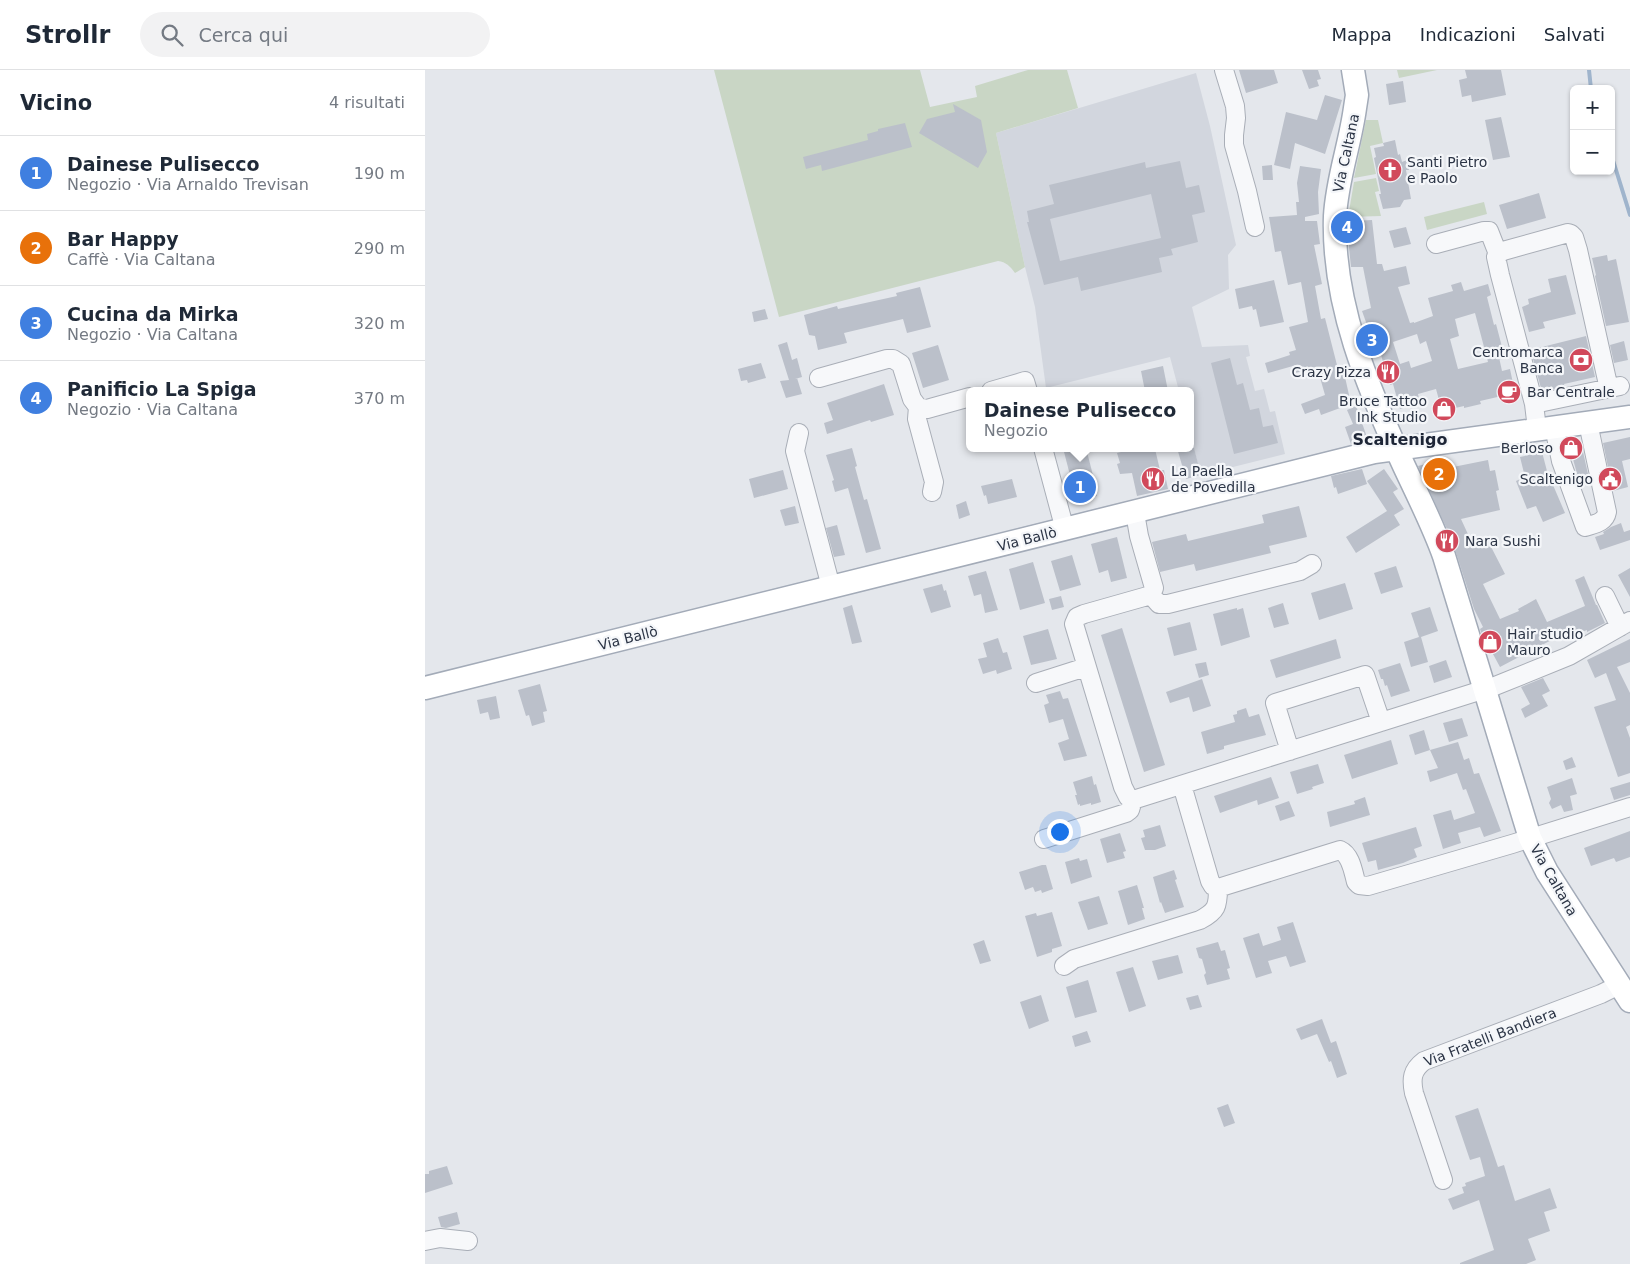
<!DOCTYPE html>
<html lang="it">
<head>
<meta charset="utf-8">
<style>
  :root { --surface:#fff; --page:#f2f2f3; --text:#1f2937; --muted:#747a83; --line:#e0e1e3; --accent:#d1495b }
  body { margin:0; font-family:"DejaVu Sans",sans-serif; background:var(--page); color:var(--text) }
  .controls { position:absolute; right:15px; top:15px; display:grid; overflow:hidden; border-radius:8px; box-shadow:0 1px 4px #0004 }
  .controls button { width:45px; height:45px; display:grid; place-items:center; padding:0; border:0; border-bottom:1px solid var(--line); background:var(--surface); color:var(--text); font:25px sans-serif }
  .you { position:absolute; left:634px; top:761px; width:18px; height:18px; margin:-12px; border:4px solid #fff; border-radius:50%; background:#1a73e8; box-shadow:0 0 0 8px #1a73e833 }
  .badge { display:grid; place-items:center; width:32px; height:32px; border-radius:50%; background:var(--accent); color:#fff; font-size:16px; font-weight:700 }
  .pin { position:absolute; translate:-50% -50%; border:2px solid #fff; box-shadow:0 1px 5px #0006 }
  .popup { position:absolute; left:541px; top:317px; width:228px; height:65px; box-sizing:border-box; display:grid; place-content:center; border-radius:8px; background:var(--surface); filter:drop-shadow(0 1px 4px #0005); font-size:16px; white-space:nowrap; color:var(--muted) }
  .popup b { font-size:19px; color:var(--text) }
  .popup::after { content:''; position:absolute; left:50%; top:100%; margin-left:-10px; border:10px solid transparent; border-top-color:var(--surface) }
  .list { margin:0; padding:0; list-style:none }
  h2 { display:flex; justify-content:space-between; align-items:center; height:65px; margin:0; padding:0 20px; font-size:21px }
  h2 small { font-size:16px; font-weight:400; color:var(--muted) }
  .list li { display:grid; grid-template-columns:32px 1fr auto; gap:15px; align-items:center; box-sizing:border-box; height:75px; padding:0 20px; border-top:1px solid var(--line) }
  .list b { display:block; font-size:19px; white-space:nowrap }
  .list p { margin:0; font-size:16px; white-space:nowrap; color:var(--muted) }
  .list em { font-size:16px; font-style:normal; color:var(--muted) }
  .icon { flex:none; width:28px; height:28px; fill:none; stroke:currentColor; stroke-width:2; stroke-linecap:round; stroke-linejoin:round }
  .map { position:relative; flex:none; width:1205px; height:1194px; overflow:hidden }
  header { display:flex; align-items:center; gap:30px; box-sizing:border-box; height:70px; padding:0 25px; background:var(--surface); border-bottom:1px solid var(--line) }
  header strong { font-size:24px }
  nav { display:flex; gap:28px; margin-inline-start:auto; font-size:18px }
  .search { width:350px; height:45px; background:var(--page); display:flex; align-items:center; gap:12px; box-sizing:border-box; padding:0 18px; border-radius:28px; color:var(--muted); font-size:19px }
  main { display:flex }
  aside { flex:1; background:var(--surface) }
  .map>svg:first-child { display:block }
</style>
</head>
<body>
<header>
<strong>Strollr</strong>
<div class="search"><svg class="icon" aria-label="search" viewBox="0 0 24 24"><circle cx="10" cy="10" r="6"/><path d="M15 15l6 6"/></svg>Cerca qui</div>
<nav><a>Mappa</a><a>Indicazioni</a><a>Salvati</a></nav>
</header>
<main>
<aside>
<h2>Vicino<small>4 risultati</small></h2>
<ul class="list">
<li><span class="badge" style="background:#3f7fe0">1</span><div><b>Dainese Pulisecco</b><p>Negozio · Via Arnaldo Trevisan</p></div><em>190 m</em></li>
<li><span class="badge" style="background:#e8710a">2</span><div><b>Bar Happy</b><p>Caffè · Via Caltana</p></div><em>290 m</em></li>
<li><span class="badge" style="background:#3f7fe0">3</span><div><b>Cucina da Mirka</b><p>Negozio · Via Caltana</p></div><em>320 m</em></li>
<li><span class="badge" style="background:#3f7fe0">4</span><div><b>Panificio La Spiga</b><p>Negozio · Via Caltana</p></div><em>370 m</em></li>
</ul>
</aside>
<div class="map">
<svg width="1205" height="1194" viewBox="0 0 1205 1194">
  <rect width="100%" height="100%" fill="#e4e7ec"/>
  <path fill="#d2d6de" d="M771 3 785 56 811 175 803 185 804 219 767 237 777 277 823 275 825 286 821 287 830 321 839 319 845 342 850 341 860 384 776 405 765 364V321H754L745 287 621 318 610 237 600 197 571 63Z"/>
  <path fill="#c9d6c5" d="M289 0H495L505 37 552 27 550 16 603 0H642L653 38 571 63 600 197 590 203C585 196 581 192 573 191L354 247Z
    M972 0H1012L974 8Z
    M941 50H953L958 73 945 76 951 104 929 108Z
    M951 108 954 121 950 122 956 146 923 147 929 112Z
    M1059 132 1062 144 1002 160 999 147Z"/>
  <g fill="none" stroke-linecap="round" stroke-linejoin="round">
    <path stroke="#9fb4cc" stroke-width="4" d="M1164 0 1166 19
      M1186 84 1205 145"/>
  </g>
  <path fill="#bbc0ca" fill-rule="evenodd" d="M814 0H849L853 13 821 23Z
    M877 0H893L896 9 892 10 894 16 884 19Z
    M1040 0H1076L1081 25 1047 32 1046 25 1037 27 1034 10 1042 8Z
    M978 11 981 32 964 35 961 14Z
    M900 25 917 30 900 84 870 73 865 99 849 95 861 42 892 50Z
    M528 34 556 50 562 82 553 98 494 63 502 49 530 42Z
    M1076 47 1085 87 1068 90 1060 50Z
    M480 53 487 77 397 101 396 95 381 99 378 87 443 70 442 64 453 61V59Z
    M970 70 973 85 975 84 977 92 982 90 984 100H981L986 129 979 130 975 137 958 139 954 124H956L949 88 951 87 949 78 959 76 958 73Z
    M755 91 761 118 774 115 780 142 767 145 773 172 746 179 748 185 734 188 737 202 656 221 653 207 619 215 602 152H604L602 141 629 134 624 115 720 92 721 98ZM726 124 736 168 635 191 625 149Z
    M847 95 848 110H838L837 96Z
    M875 96 896 99 893 122 894 144 880 147V151H892L895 174 889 175 897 214 890 216 896 249 900 248 913 299 916 298 918 306 920 307 926 334 896 345 894 339 880 344 876 334 900 325 892 297 870 303 868 296 843 303 840 293 865 285 864 282 871 280 864 257 883 252 876 212 863 215 856 181 850 182 844 147 872 145 871 132H874L872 113Z
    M1114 123 1121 148 1082 159 1074 135Z
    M947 150 952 194H957L959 201 981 196 985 214 973 217 985 253 989 252V253L1008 246 1003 228 1028 221 1026 215 1036 212 1039 221 1063 214 1066 225 1062 227 1069 255 1071 254 1077 277 1072 278 1077 301 1085 299 1090 323 1055 331 1056 334 1039 338V336L1017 341 1011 319 993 324 995 333 975 339 968 314 965 315 956 285 951 286 944 267 946 266 937 241 946 238 938 197H926L924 178V151ZM1050 243 1063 292 1033 299 1025 269 1034 266 1030 249ZM992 264 995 274 1001 271 1007 291 986 298 984 291 975 294 968 272Z
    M981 157 986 174 969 178 964 161Z
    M1182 185 1183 191 1191 189 1204 252 1181 256 1170 206 1171 205 1167 188Z
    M1141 205 1151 244 1118 252 1120 258 1104 262 1097 237 1104 234 1103 229 1126 222 1123 209Z
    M849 210 859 252 835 257 831 239 828 240 827 236 814 239 810 219Z
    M495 217 506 257 482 263 478 249 419 263 422 273 393 280 390 266 384 265 379 245 412 236 413 239 472 226 471 223Z
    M340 239 343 249 329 252 327 242Z
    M1161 266 1170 307 1139 314 1140 317 1117 322 1107 285 1114 284 1113 278Z
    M1199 271 1203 290 1189 293 1185 275Z
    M362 272 367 290 372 288 377 307 370 309 372 308 377 324 361 328 355 311 364 310 353 275Z
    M513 275 524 310 498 318 487 283Z
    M805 288 812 315 818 313 825 340 834 338 838 357 848 355 853 373 809 384 786 293Z
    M336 293 341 308 323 313 322 310 316 311 313 299Z
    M738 296 743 321H720L716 301Z
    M459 314 469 345 446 352 445 350 402 364 399 353 408 350 402 333Z
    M931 336 943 370 926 374 920 357 928 354 922 340Z
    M1205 367V389L1197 391 1203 417 1188 421 1178 373Z
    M1156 373 1163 404 1153 407 1144 375Z
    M427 378 432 396 430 397 439 430 442 429 456 479 441 483 423 418 410 422 407 411 409 410 401 385Z
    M638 378H661L671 417H669L672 426 656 430 655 427 647 429 643 411 646 409Z
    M712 378H721V380L730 379 735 400H739L743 419 712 426 707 403 695 404 692 394 695 393 692 383Z
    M752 378H769L776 405 761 409Z
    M1117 382 1122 401 1140 443 1118 452 1111 436 1102 439 1091 411 1100 407 1095 387Z
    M1015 390 1018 399 1063 390 1065 401 1070 400 1074 420 1071 421 1075 440 1036 449 1047 473 1061 467 1080 504 1058 514 1075 549 1094 541 1093 539 1111 529 1122 552 1160 536 1150 510 1159 506 1171 535H1172L1180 553 1162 562V560L1137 569 1136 565 1075 597 1056 562 1055 559 1058 557 1049 539 1027 470 993 396Z
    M937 399 942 414 913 424 911 417 909 418 906 406Z
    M959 399 973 419 968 422 979 439 969 445 975 455 931 483 921 467 962 441 942 411Z
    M358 400 363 419 329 428 324 409Z
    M587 409 592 427 563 434 561 425 559 426 556 416Z
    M541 431 545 445 534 449 531 435Z
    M370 436 374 453 360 456 355 440Z
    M874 436 882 467 844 476 846 483 771 501 769 494 735 502 727 472 761 464 763 471 839 453 837 445Z
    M1196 453 1199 462 1205 460V470L1175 480 1170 467 1179 464 1178 462 1186 457Z
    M412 455 420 485 409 487 401 458Z
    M692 467 702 508 686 512 683 500 674 503 666 474Z
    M647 485 656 515 635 521 626 491Z
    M608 492 620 533 595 540 584 499Z
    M971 496 978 517 956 524 949 503Z
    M1205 498V527L1193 505Z
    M561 501 573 540 560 543 556 524 549 526 543 506Z
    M920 513 928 539 894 550 886 523Z
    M517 514 519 521 521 520 526 537 506 543 498 519Z
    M636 526 639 537 627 540 624 529Z
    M858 533 864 554 849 558 843 538Z
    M427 535 437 572 427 574 418 538Z
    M1005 537 1013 561 996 567 1003 592 986 597 979 572 994 567 986 543Z
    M812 538V540L818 538 825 567 796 576 788 544Z
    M765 552 772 580 749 586 742 558Z
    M697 558 740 695 719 702 676 565Z
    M623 559 632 589 606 595 598 566Z
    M573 568 578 583 582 582 587 599 572 604 571 600 558 604 553 589 562 587 558 573Z
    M911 569 916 588 851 608 845 590Z
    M1205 569V592L1192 597 1205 623V655L1201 657 1205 668V703L1193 707 1169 637 1191 630 1181 603 1170 608 1162 590Z
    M1021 590 1027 607 1009 613 1004 596Z
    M781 592 784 605 774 608 770 594Z
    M975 593 985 621 966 627 962 615 960 616 958 609H956L953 600Z
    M1118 608 1125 621 1117 625 1123 636 1100 648 1096 639 1105 634 1096 617Z
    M777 609 786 636 768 642 764 627 745 633 741 622Z
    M115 614 122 641 118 642 120 652 107 656 104 645 101 646 93 620Z
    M635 621 638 629 643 628 662 686 639 691 633 673 644 669 638 649 624 653 619 635 624 633 621 625Z
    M71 626 75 648 65 650 63 642 55 644 52 630Z
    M821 638 824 647 834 644 841 665 799 676V679L782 684 776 662 810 652 808 645 812 644V641Z
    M1037 648 1043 666 1024 672 1018 653Z
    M999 660 1005 680 990 685 984 665Z
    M966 670 973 694 927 709 919 685Z
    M1033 672 1039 690 1044 688 1049 704 1054 703 1076 761 1059 767 1055 757 1033 763 1036 773 1018 779 1008 745 1026 740 1029 750 1050 743 1041 719 1038 720 1032 703 1005 712 1002 701 1013 698 1005 680Z
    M1147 687 1151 697 1141 700 1138 691Z
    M893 694 899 713 887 717 888 719 872 724 865 702Z
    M667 706 669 715 671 714 676 732 666 735V733L655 736V734L653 735 650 725H652L648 712Z
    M846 707 854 728 833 735 832 730 795 743 789 726Z
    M1147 708 1152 724 1145 726 1148 740 1139 742 1136 735 1127 739 1124 733 1126 729 1122 717Z
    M1205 712V725L1189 730 1185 718Z
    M940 727 945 745 905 757 902 742 930 734 929 731Z
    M864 731 870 746 855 751 850 736Z
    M735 755 741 776 730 780H720L716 768 720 767 718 760Z
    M991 757 997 776 989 779 992 787 978 793 953 800 951 790 943 792 937 773Z
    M1205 761V787L1191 792 1189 788 1166 796 1159 778Z
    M695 763 701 781 698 782 700 788 682 793 675 769Z
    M654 788 655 791 662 789 667 807 646 814 640 792Z
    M617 795H621L628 819 617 823 616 820 610 822 608 817 600 820 594 802Z
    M749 800 752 809 750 810 759 837 740 843 736 832 735 833 728 807Z
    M712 815 719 838H717L720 849 703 855 693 821Z
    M674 826 683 854 663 860 653 832Z
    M627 842 637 876 627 879V882L612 887 600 846 611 843 612 846Z
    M868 852 881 892 865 897 861 886 843 891 847 903 831 908 818 868 834 863 838 876 856 870 852 857Z
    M559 870 566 891 555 894 548 874Z
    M793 872 796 881 800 880 805 898 802 899 805 909 782 915 779 905 781 903 777 889 774 888 771 878Z
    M753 885 758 903 733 910 727 891Z
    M708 897 721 936 704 942 691 902Z
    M663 910 672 942 650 948 641 917Z
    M616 925 624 951 604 959 595 932Z
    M773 925 777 937 765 940 761 928Z
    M897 949 906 973 911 971 922 1004 912 1008 906 991 904 992 892 964 876 970 871 959Z
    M662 961 666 972 650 977 647 966Z
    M803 1034 810 1053 799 1057 792 1038Z
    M1053 1038 1073 1097 1079 1095 1090 1131 1125 1118 1132 1138 1119 1142 1125 1161 1103 1169 1111 1190 1101 1194H1035V1193L1069 1180 1054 1130 1028 1140 1023 1129 1039 1123 1037 1117 1041 1116 1040 1113 1060 1106 1055 1087 1045 1090 1030 1046Z
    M22 1096 28 1114 0 1123V1104H4V1101Z
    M32 1142 35 1154 21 1158 16 1157 13 1147Z"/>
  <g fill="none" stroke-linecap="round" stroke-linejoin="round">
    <g stroke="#a9aeb7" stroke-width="20">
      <path id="minor" d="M799 0 810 36 811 48 809 65V75L822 121 830 157
        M1011 174 1059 161H1064L1073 184
        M394 308 462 289H468L476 294 487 329 493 337 502 339 545 327
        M566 321 600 311 603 321
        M1109 334 1075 205 1071 187 1078 181 1143 163 1146 164 1149 167 1153 180 1184 319
        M493 337 492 349 509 412 507 422
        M1129 357 1136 391 1160 457C1169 454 1180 453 1182 442L1163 353
        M1112 359 1109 334 1195 316
        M374 363 370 381 406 517
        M618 378 640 460
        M710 443 714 466 729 518 726 525
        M726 525 734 534H743L875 501 887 494
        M1180 526 1195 557
        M611 613 661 597
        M956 652 1070 616 1144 586 1205 551
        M757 715 785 811 788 816 793 818 915 780C926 785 928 801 931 812L934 815 943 816 1087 774 1205 737
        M708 730 703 727 698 717 649 554 652 547 659 544 726 525
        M619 769 701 743 705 740 708 730 956 652 940 605 850 633 865 681
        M639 896 649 889 775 850C792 841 793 836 793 818
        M1018 1110 989 1023C986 1009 987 1000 999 991L1176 924 1194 915
        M0 1171 15 1168 43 1171"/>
    </g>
    <g stroke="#a3abb8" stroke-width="25">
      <path id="major" d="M928 0 932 25 930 38C925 75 912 109 910 146 907 234 943 318 979 396 993 426 1008 455 1019 486L1105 768 1122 802 1205 931
        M0 618 949 382 1205 347"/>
    </g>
    <use href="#minor" stroke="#f7f8fa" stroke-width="18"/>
    <use href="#major" stroke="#fff" stroke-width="22"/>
  </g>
  <defs>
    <g id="church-disc" transform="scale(1.25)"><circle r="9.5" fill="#d1495b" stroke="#f4f6f9"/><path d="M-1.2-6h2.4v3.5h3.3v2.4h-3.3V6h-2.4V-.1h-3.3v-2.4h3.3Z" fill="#fff"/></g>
    <g id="bank-disc" transform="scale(1.25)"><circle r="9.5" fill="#d1495b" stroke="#f4f6f9"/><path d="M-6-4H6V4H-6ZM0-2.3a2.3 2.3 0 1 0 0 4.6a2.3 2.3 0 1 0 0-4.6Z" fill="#fff"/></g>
    <g id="restaurant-disc" transform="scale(1.25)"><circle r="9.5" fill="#d1495b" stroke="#f4f6f9"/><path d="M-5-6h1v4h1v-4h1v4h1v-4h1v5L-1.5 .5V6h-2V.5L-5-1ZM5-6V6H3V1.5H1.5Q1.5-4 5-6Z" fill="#fff"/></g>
    <g id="cafe-disc" transform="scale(1.25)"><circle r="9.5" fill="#d1495b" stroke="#f4f6f9"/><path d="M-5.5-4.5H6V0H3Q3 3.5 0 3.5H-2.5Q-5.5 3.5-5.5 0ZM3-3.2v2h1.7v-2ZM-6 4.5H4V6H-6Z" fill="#fff"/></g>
    <g id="shop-disc" transform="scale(1.25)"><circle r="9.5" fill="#d1495b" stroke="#f4f6f9"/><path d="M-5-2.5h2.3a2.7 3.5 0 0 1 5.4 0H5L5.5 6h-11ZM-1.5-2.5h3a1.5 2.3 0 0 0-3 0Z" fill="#fff"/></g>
    <g id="civic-disc" transform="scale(1.25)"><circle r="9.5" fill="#d1495b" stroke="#f4f6f9"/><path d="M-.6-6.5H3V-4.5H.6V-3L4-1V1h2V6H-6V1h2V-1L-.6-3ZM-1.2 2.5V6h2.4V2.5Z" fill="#fff"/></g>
  </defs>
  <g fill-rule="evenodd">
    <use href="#church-disc" x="965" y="100"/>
    <use href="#bank-disc" x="1156" y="290"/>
    <use href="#restaurant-disc" x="963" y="302"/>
    <use href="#cafe-disc" x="1084" y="322"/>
    <use href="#shop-disc" x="1019" y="339"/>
    <use href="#shop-disc" x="1146" y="378"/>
    <use href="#restaurant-disc" x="728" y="409"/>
    <use href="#civic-disc" x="1185" y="409"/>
    <use href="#restaurant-disc" x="1022" y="471"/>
    <use href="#shop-disc" x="1065" y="572"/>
  </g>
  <g text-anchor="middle" stroke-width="4.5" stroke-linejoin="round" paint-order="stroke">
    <g font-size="14" fill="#2b3445" stroke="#f4f6f9">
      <text transform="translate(921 83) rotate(-78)" y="5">Via Caltana</text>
      <text transform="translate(602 469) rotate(-14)" y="5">Via Ballò</text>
      <text transform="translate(203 568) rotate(-14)" y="5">Via Ballò</text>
      <text transform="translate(1129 810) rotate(60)" y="5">Via Caltana</text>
      <text transform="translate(1065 967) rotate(-21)" y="5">Via Fratelli Bandiera</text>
    </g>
    <g font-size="14" fill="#2b3445" stroke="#f4f6f9" text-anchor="start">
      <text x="982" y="97">Santi Pietro<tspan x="982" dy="16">e Paolo</tspan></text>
      <text x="1138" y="287" text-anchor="end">Centromarca<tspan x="1138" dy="16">Banca</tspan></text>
      <text x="946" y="307" text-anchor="end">Crazy Pizza</text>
      <text x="1102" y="327">Bar Centrale</text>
      <text x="1002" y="336" text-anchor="end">Bruce Tattoo<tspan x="1002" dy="16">Ink Studio</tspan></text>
      <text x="1128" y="383" text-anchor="end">Berloso</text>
      <text x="746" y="406">La Paella<tspan x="746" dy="16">de Povedilla</tspan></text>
      <text x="1168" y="414" text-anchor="end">Scaltenigo</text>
      <text x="1040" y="476">Nara Sushi</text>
      <text x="1082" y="569">Hair studio<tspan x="1082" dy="16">Mauro</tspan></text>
    </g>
    <g font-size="16" font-weight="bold" fill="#1d2536" stroke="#f4f6f9">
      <text x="975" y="375">Scaltenigo</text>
    </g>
  </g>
</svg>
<div class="controls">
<button>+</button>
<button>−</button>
</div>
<div class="you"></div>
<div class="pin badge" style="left:655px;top:417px;background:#3f7fe0">1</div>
<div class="popup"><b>Dainese Pulisecco</b>Negozio</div>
<div class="pin badge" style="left:1014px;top:404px;background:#e8710a">2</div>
<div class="pin badge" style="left:947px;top:270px;background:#3f7fe0">3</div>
<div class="pin badge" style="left:922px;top:157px;background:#3f7fe0">4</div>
</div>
</main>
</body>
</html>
